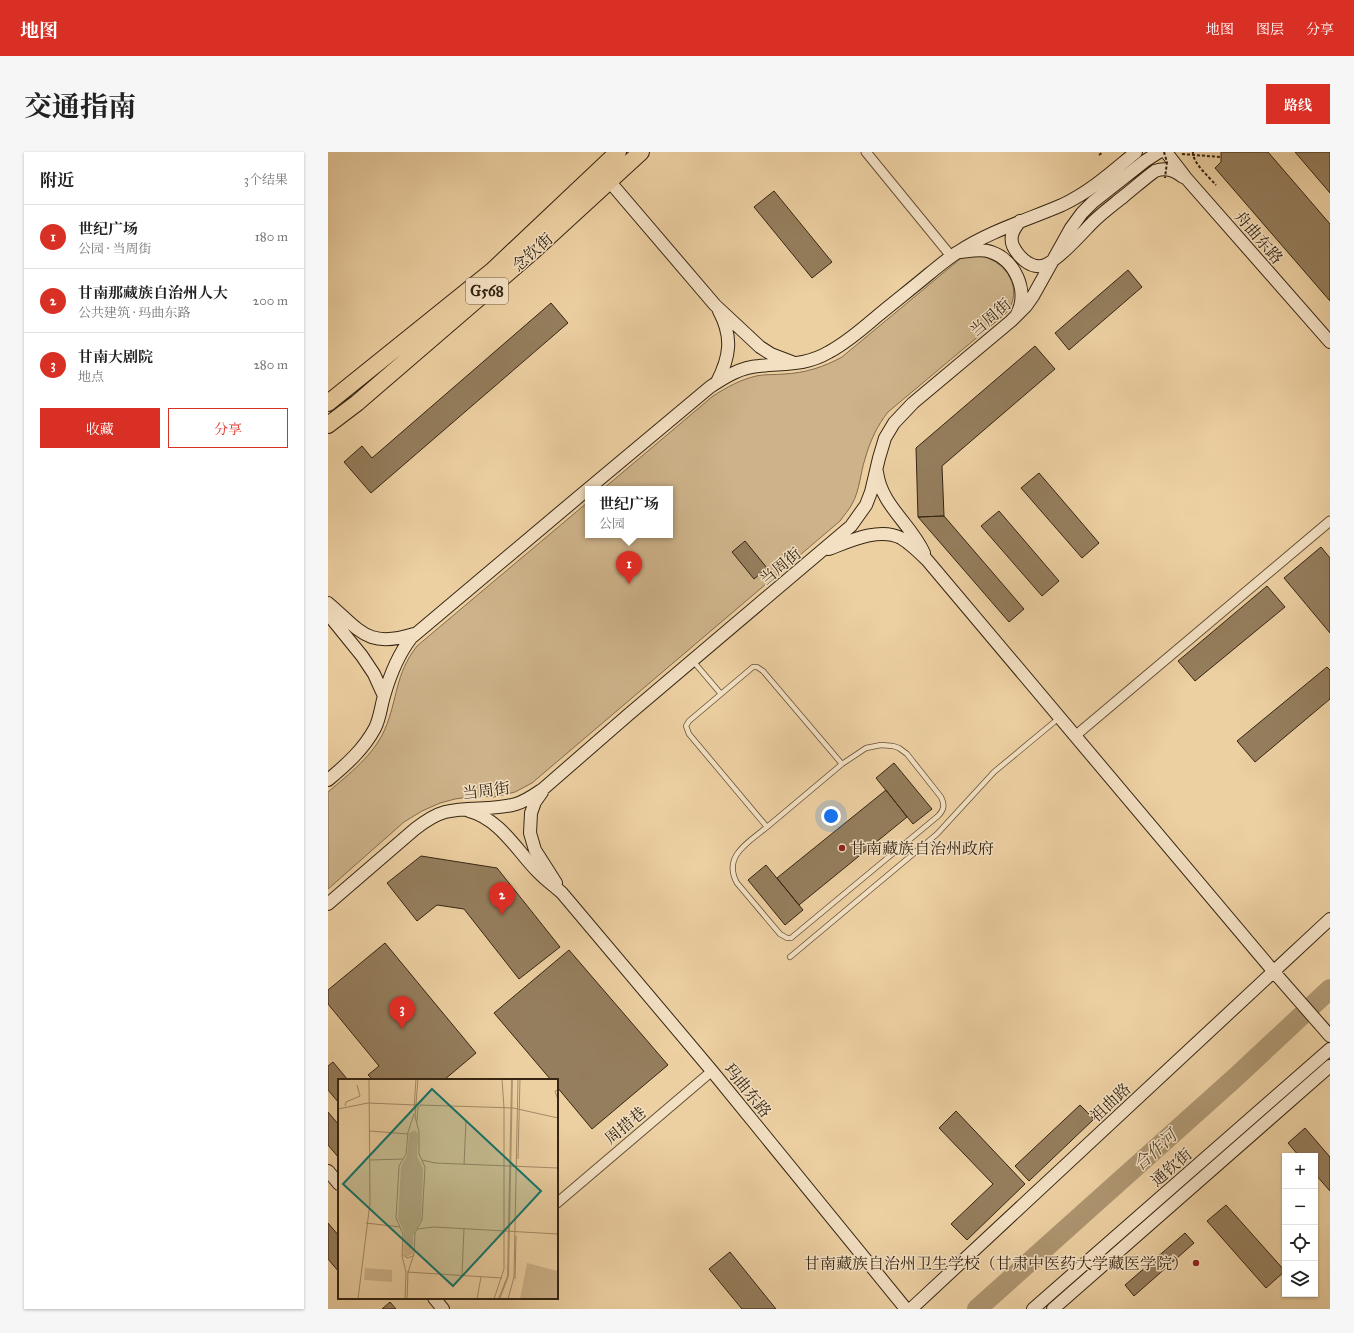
<!DOCTYPE html>
<html lang="zh">
<head>
<meta charset="utf-8">
<style>
  :root { --surface:#fff; --page:#f6f6f6; --text:#222; --muted:#767676; --line:#e0e0e0; --accent:#d93025 }
  body { margin:0; font-family:"IM FELL Great Primer","Noto Serif SC",serif; background:var(--page); color:var(--text) }
  .controls { position:absolute; right:12px; bottom:12px; display:grid; overflow:hidden; border-radius:0px; box-shadow:0 1px 3px #0004 }
  .controls button { width:36px; height:36px; display:grid; place-items:center; padding:0; border:0; border-bottom:1px solid var(--line); background:var(--surface); color:var(--text); font:20px sans-serif }
  .you { position:absolute; left:503px; top:664px; width:14px; height:14px; margin:-10px; border:3px solid #fff; border-radius:50%; background:#1a73e8; box-shadow:0 0 0 6px #1a73e833 }
  .badge { display:grid; place-items:center; width:26px; height:26px; border-radius:50%; background:var(--accent); color:#fff; font-size:13px; font-weight:700 }
  .pin { position:absolute; translate:-50% -33px; filter:drop-shadow(0 1px 2px #0008) }
  .pin::after { content:''; position:absolute; top:21px; width:14px; height:12px; background:inherit; clip-path:polygon(0 0,100% 0,50% 100%) }
  .popup { position:absolute; left:257px; top:334px; width:88px; height:52px; box-sizing:border-box; display:grid; place-content:center; border-radius:0px; background:var(--surface); filter:drop-shadow(0 1px 3px #0005); font-size:13px; white-space:nowrap; color:var(--muted) }
  .popup b { font-size:15px; color:var(--text) }
  .popup::after { content:''; position:absolute; left:50%; top:100%; margin-left:-8px; border:8px solid transparent; border-top-color:var(--surface) }
  .list { margin:0; padding:0; list-style:none }
  h2 { display:flex; justify-content:space-between; align-items:center; height:52px; margin:0; padding:0 16px; font-size:17px }
  h2 small { font-size:13px; font-weight:400; color:var(--muted) }
  .list li { display:grid; grid-template-columns:26px 1fr auto; gap:12px; align-items:center; box-sizing:border-box; height:64px; padding:0 16px; border-top:1px solid var(--line) }
  .list b { display:block; font-size:15px; white-space:nowrap }
  .list p { margin:0; font-size:13px; white-space:nowrap; color:var(--muted) }
  .list em { font-size:13px; font-style:normal; color:var(--muted) }
  .actions { display:flex; gap:8px; padding:12px 16px }
  .actions a { flex:1; padding:9px 0; border:1px solid var(--accent); border-radius:0px; text-align:center; font-size:14px; color:var(--accent) }
  .actions .main { background:var(--accent); color:#fff }
  .icon { flex:none; width:22px; height:22px; fill:none; stroke:currentColor; stroke-width:2; stroke-linecap:round; stroke-linejoin:round }
  .map { position:relative; flex:none; width:1002px; height:1157px; overflow:hidden; border-radius:0px }
  header { display:flex; align-items:center; gap:24px; box-sizing:border-box; height:56px; padding:0 20px; background:var(--accent); color:#fff }
  header strong { font-size:19px }
  nav { display:flex; gap:22px; margin-inline-start:auto; font-size:14px }
  .intro { display:flex; align-items:center; justify-content:space-between; box-sizing:border-box; height:96px; padding:0 24px }
  h1 { margin:0; font-size:28px }
  .button { padding:10px 18px; border-radius:0px; background:var(--accent); color:#fff; font-size:14px; font-weight:700 }
  main { display:flex; gap:24px; padding:0 24px }
  aside { flex:1; background:var(--surface); border-radius:0px; box-shadow:0 1px 3px #0004 }
  .map>svg:first-child { display:block }
</style>
</head>
<body>
<header>
<strong>地图</strong>
<nav><a>地图</a><a>图层</a><a>分享</a></nav>
</header>
<div class="intro"><h1>交通指南</h1><a class="button">路线</a></div>
<main>
<aside>
<h2>附近<small>3个结果</small></h2>
<ul class="list">
<li><span class="badge">1</span><div><b>世纪广场</b><p>公园 · 当周街</p></div><em>180 m</em></li>
<li><span class="badge">2</span><div><b>甘南那藏族自治州人大</b><p>公共建筑 · 玛曲东路</p></div><em>200 m</em></li>
<li><span class="badge">3</span><div><b>甘南大剧院</b><p>地点</p></div><em>280 m</em></li>
</ul>
<div class="actions"><a class="main">收藏</a><a>分享</a></div>
</aside>
<div class="map">
<svg width="1002" height="1157" viewBox="0 0 1002 1157">
  <rect width="100%" height="100%" fill="#edd0a2"/>
  <filter id="stains"><feTurbulence type="fractalNoise" baseFrequency=".005" numOctaves="4"/><feColorMatrix values="0 0 0 0 .2 0 0 0 0 .09 0 0 0 0 .02 0 0 0 .5 -.17"/></filter>
  <radialGradient id="worn" r=".72"><stop offset=".6" stop-color="#630" stop-opacity="0"/><stop offset="1" stop-color="#630" stop-opacity=".3"/></radialGradient>
  <path fill="#ceb38a" stroke="#826c4e" d="M650 103C678 108 698 138 677 162L560 260C549 274 542 289 537 307 532 322 532 338 524 352 521 358 516 363 512 369L204 631 187 640 166 645 147 644 127 647 112 651 94 659 76 670 0 737V640C21 622 46 603 57 577 70 546 67 522 89 494L260 350V383H342V337H275L385 244C399 235 412 228 428 224 437 222 446 223 456 222 477 221 496 215 514 205L632 107 635 105Z"/>
  <g fill="none" stroke-linecap="round" stroke-linejoin="round">
    <path stroke="#ae9671" stroke-width="20" d="M649 1157 909 924 1002 837"/>
  </g>
  <path fill="#957e5d" stroke="#352512" d="M893 0H940L1002 72V149L887 16 893 10Z
    M967 0H1002V41Z
    M446 39 504 110 484 126 426 55Z
    M800 118 814 135 741 198 727 181Z
    M223 151 240 171 43 341 16 310 34 294 44 306Z
    M707 194 727 217 614 314 616 364 590 365 588 296Z
    M711 321 771 391 754 406 693 336Z
    M671 359 731 429 714 444 653 374Z
    M616 364 696 457 681 470 590 365Z
    M417 389 439 416 426 427 404 400Z
    M993 395 1002 406V481L956 426Z
    M939 434 957 455 867 529 850 509Z
    M999 515 1002 518V547L927 610 909 589Z
    M566 611 604 657 585 672 548 626Z
    M558 638 579 665 471 753 449 726Z
    M93 704 169 716 232 795 191 827 136 757 109 753 89 769 59 731Z
    M438 713 475 758 457 773 420 728Z
    M57 791 148 901 116 928H45L40 923 51 914 0 852V838Z
    M241 798 340 913 264 977 229 935V928H223L166 861Z
    M5 910 20 928H11V951L0 938V914Z
    M752 953 766 967 701 1029 687 1014Z
    M628 959 697 1032 639 1088 623 1072 665 1032 611 976Z
    M0 960 11 973V1006L0 993Z
    M977 976 1002 1005V1039L987 1022V1004H971L960 991Z
    M898 1053 957 1119 938 1136 879 1069Z
    M0 1071 11 1084V1120L0 1107Z
    M857 1081 866 1091 806 1144 797 1133Z
    M402 1100 448 1157H414L381 1117Z
    M62 1150 68 1157H54Z"/>
  <g fill="none" stroke-linecap="round" stroke-linejoin="round">
    <g stroke="#635036" stroke-width="6">
      <path id="lane" d="M365 509 393 542
        M425 515H429L435 519 514 612 439 675 361 582 358 574 361 569Z
        M439 675C421 690 394 704 409 731L452 782 459 786H463L610 664C616 658 617 653 613 645L579 602 571 596 565 594 553 593 538 596 514 612
        M462 805 609 682 666 620 731 566"/>
    </g>
    <g stroke="#635036" stroke-width="11">
      <path id="street" d="M538 0 623 104
        M747 584 1002 369
        M229 1051 384 919"/>
    </g>
    <g stroke="#352512" stroke-width="14">
      <path id="secondary" d="M838 0 858 26 1002 190
        M276 23 387 153 432 195 443 202 464 210
        M692 69C686 77 681 84 685 94 690 104 701 116 714 114 727 112 755 80 765 70 774 61 785 53 796 44 806 36 816 27 827 19 838 15 846 18 855 25
        M632 100C642 99 654 96 663 100 687 108 701 139 689 162
        M389 230C402 205 405 185 391 159
        M549 320C553 353 583 372 596 401
        M260 337 382 235C397 225 413 215 431 214 457 211 477 214 501 200 518 191 533 178 547 166 565 151 583 137 601 122 611 114 620 106 630 100 662 79 699 68 734 53 762 40 785 19 808 0
        M501 397C522 389 551 375 573 386 583 392 591 400 599 408L946 820 1002 884
        M0 451C32 478 39 497 86 482
        M0 462 34 504 46 522 56 544
        M0 628C18 613 36 597 47 576 52 566 53 554 56 544 62 523 70 503 83 486L260 337
        M214 640 207 650 203 661 202 681 207 698 228 731
        M141 659C172 667 190 700 210 720 218 728 226 734 234 741L384 919 578 1157
        M0 752 87 677C96 670 106 663 117 660 140 654 165 659 188 652 198 649 206 643 215 637L300 563 523 374 538 353 543 340 551 306 557 286 566 271 585 251 683 169 698 154 705 144 743 76 754 61 765 50 817 9 831 0
        M0 1019 11 1032
        M106 1146 115 1157
        M583 1157 1002 767
        M705 1157 1002 897
        M725 1157 1002 914"/>
    </g>
    <g stroke="#352512" stroke-width="18">
      <path id="highway" d="M0 251 164 119 290 0
        M0 273 29 251 203 101 313 0"/>
    </g>
    <path stroke="#352512" stroke-width="2" stroke-dasharray="3 2" stroke-linecap="butt" d="M865 0C864 10 881 25 888 33
      M854 2 893 5
      M771 3 775 0"/>
    <use href="#lane" stroke="#f3e0c3" stroke-width="4.5"/>
    <use href="#street" stroke="#f3e0c3" stroke-width="9"/>
    <use href="#secondary" stroke="#f3e0c3" stroke-width="12"/>
    <use href="#highway" stroke="#edd0a2" stroke-width="16"/>
    <path stroke="#352512" stroke-width="2" stroke-dasharray="3 2" stroke-linecap="butt" d="M836 0 839 10 837 26"/>
  </g>
  <g fill="#8f2418" stroke="#f3e0c3" stroke-width="1.5">
    <circle cx="514" cy="696" r="4"/>
    <circle cx="868" cy="1111" r="4"/>
  </g>
  <g text-anchor="middle" stroke-width="3" stroke-linejoin="round" paint-order="stroke">
    <rect fill="#f3e0c3" stroke="#6e5d47" stroke-width="1" x="138" y="126" width="42" height="26" rx="3"/>
    <g font-size="15" font-weight="bold" fill="#352512">
      <text x="159" y="144">G568</text>
    </g>
    <g font-size="16" fill="#352512" stroke="#f3e0c3">
      <text transform="translate(931 85) rotate(49)" y="6">舟曲东路</text>
      <text transform="translate(204 100) rotate(-42)" y="6">念钦街</text>
      <text transform="translate(662 165) rotate(-41)" y="6">当周街</text>
      <text transform="translate(452 414) rotate(-40)" y="6">当周街</text>
      <text transform="translate(158 638) rotate(-7)" y="6">当周街</text>
      <text transform="translate(420 938) rotate(51)" y="6">玛曲东路</text>
      <text transform="translate(782 950) rotate(-43)" y="6">祖曲路</text>
      <text transform="translate(297 973) rotate(-40)" y="6">周措巷</text>
      <text transform="translate(843 1015) rotate(-41)" y="6">通钦街</text>
    </g>
    <g font-size="16" fill="#352512" stroke="#f3e0c3" text-anchor="start">
      <text x="522" y="702">甘南藏族自治州政府</text>
      <text x="860" y="1117" text-anchor="end">甘南藏族自治州卫生学校（甘肃中医药大学藏医学院）</text>
    </g>
    <g font-size="17" font-style="italic" fill="#59472e" stroke="#f3e0c3">
      <text transform="translate(827 998) rotate(-42)" y="6">合作河</text>
    </g>
  </g>
  <g transform="translate(10 927)">
    <rect width="220" height="220" fill="#edd0a2"/>
    <path d="M77 51 80 55 79 77 85 89 83 141 75 157V175L68 178 65 174 66 153 60 140 63 88 69 76 71 54ZM189 184 220 192V220H182ZM27 189 54 191V203L26 201Z" fill="#ceb38a"/>
    <path fill="none" stroke="#ae9671" stroke-width="2" d="M161 220 170 197 174 0"/>
    <path fill="none" stroke="#a38c68" stroke-width="1" d="M220 11 217 12 220 21M82 26 175 29 220 39M7 27 8 23 22 17 19 6M0 30 30 24 78 26M76 30 78 0M79 42 80 28 83 26M32 52 70 55M180 80 182 0M32 81 65 80M84 81 97 84 220 89M126 86 128 42M28 144 62 148M79 150 96 148 220 155M64 175 69 179 75 177M69 193 164 199M124 196 126 150M177 200 178 157M20 220 32 124 31 0M67 220 68 193 64 177 65 155 58 139 61 87 68 75 70 53 76 35M69 220 70 193 76 175 77 154 84 141 87 88 81 75V53L77 37 80 0M139 220 143 198M156 220 166 190V29L164 0M170 220 176 198 180 0"/>
    <path fill="#0f766e" fill-opacity="0.15" stroke="#0f766e" stroke-width="2" d="M94 10 203 112 115 207 5 105Z"/>
    <rect width="220" height="220" fill="none" stroke="#352512" stroke-width="2"/>
  </g>
  <rect width="100%" height="100%" filter="url(#stains)"/>
  <rect width="100%" height="100%" fill="url(#worn)"/>
</svg>
<div class="controls">
<button>+</button>
<button>−</button>
<button><svg class="icon" aria-label="locate" viewBox="0 0 24 24"><circle cx="12" cy="12" r="6"/><path d="M12 2v4M12 18v4M2 12h4M18 12h4"/></svg></button>
<button><svg class="icon" aria-label="layers" viewBox="0 0 24 24"><path d="M12 4l9 5-9 5-9-5zM3 14l9 5 9-5"/></svg></button>
</div>
<div class="you"></div>
<div class="pin badge" style="left:301px;top:432px">1</div>
<div class="popup"><b>世纪广场</b>公园</div>
<div class="pin badge" style="left:174px;top:763px">2</div>
<div class="pin badge" style="left:74px;top:877px">3</div>
</div>
</main>
</body>
</html>
